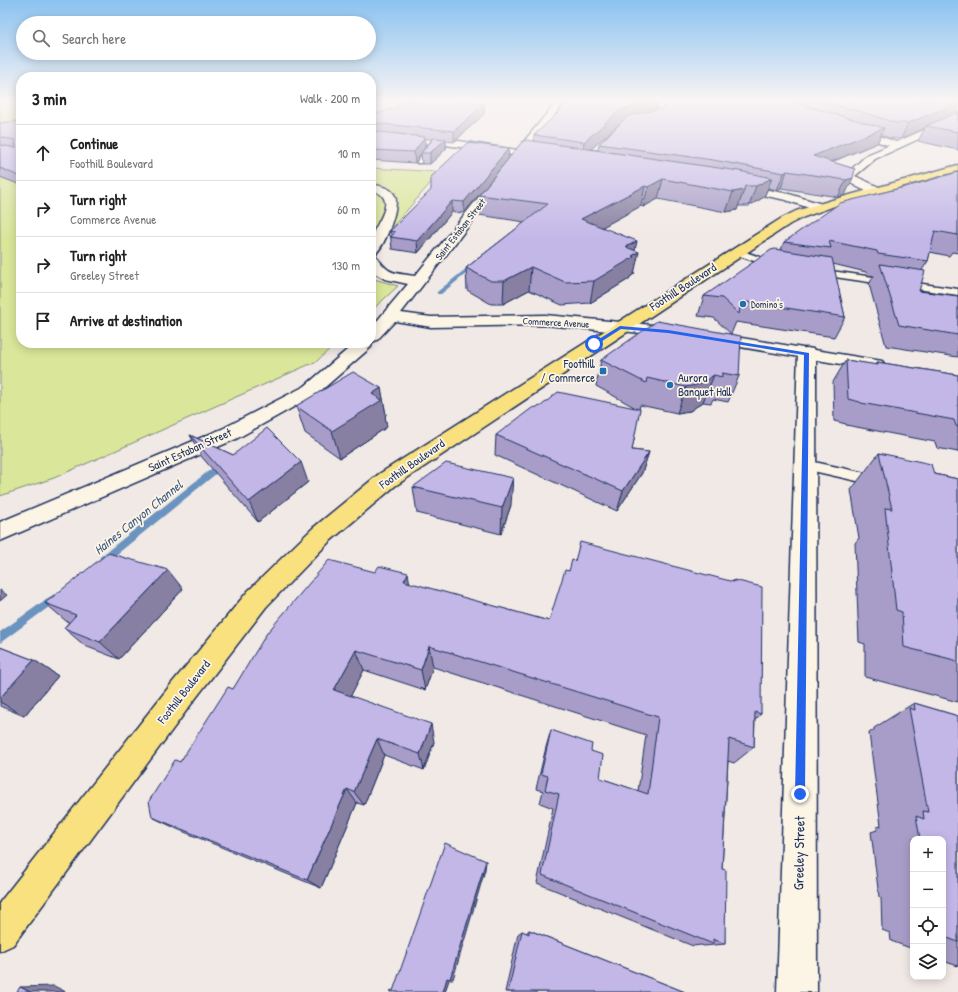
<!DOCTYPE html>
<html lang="en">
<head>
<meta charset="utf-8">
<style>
  :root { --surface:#fff; --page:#f6f6f6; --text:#222; --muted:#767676; --line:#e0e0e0 }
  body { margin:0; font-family:"Patrick Hand",sans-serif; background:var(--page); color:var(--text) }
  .controls { position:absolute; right:12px; bottom:12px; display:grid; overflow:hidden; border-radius:8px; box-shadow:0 2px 10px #0003 }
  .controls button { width:36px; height:36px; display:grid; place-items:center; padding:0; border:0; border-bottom:1px solid var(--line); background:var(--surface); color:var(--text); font:20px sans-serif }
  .stop { position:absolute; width:12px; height:12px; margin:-9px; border:3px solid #2563eb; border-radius:50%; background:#fff }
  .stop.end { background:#2563eb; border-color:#fff; box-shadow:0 1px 4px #0008 }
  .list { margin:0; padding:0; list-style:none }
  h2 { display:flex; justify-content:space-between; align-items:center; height:52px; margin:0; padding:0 16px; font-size:17px }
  h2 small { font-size:13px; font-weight:400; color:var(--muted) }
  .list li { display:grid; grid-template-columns:26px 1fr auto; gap:12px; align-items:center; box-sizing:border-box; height:56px; padding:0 16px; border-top:1px solid var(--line) }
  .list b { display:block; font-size:15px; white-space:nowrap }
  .list p { margin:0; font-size:13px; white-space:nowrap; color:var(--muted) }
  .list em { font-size:13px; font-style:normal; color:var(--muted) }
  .icon { flex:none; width:22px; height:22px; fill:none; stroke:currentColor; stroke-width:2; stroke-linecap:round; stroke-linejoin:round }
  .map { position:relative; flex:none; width:958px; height:992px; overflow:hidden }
  .search { position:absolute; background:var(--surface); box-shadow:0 2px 10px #0003; left:16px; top:16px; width:360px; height:44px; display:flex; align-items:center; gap:10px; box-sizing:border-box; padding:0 14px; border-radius:22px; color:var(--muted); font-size:15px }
  .panel { position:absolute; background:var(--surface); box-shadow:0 2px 10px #0003; left:16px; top:72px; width:360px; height:276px; border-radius:16px }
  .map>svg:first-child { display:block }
</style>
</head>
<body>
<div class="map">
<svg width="958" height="992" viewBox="0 0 958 992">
  <rect width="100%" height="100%" fill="#f1e9e6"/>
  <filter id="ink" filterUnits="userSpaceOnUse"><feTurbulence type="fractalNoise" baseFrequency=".025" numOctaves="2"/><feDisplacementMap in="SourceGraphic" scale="8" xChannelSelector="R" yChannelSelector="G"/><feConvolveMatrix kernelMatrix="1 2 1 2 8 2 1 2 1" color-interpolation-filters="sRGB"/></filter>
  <g filter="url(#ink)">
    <path fill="#dae699" stroke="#7a8a7c" d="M0 100H21V127L0 125Z
      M0 153 21 162V343H336L317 361 54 478 0 496Z
      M371 168 440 172 371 252Z
      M371 278 398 286 371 311Z"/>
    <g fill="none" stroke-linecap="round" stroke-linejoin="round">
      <path fill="#6b93bf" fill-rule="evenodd" d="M472 264 477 265 441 294H437V292Z
        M214 468 217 469 218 471 217 473 106 563 103 564 100 563 99 560 100 557 211 469Z
        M54 594 57 595 59 598 57 601 0 643V632Z"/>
      <g stroke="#1b2f5e" stroke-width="3">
        <path id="service" d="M432 142 437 143 421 163H417V161Z
          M737 249 777 263 778 265 774 268 771 267 734 254V250Z
          M817 269 958 289V295L814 274 812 272Z
          M805 460 879 476 884 477 886 481 884 485 879 486 800 468 798 465 800 462Z"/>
      </g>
      <g stroke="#1b2f5e" stroke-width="3">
        <path id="minor" d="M558 100H566L526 151 547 155 548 157 547 159 522 157 401 313 431 317 545 315 620 322 626 324 628 327 626 330 620 332 545 325 431 327 395 321 377 340 372 342 371 347 317 394 236 439 0 541V522L222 429 305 386 355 343H371V328L408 284 385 279 371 271C371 261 369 249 371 239 375 223 401 198 371 190V184C379 186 391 187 395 196 400 207 383 252 373 255L376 256C388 274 393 273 415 276L513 155 446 145 371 140V134L446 139 517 150Z
          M661 100H669L661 121 636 125V121L654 117Z
          M850 126 899 143 901 145 899 147H893L847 131V127Z
          M737 184 789 194 822 204 824 207 818 211 786 200 733 189 731 187Z
          M807 348 813 349 816 353 817 992H777L798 353 801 349Z"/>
      </g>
      <g stroke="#1b2f5e" stroke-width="3">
        <path id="tertiary" d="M958 115V121L875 159 855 176 881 188 883 190 881 192C870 195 850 185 844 176L867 155Z
          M620 322 675 327 681 329 683 332 681 335 675 337 614 330 612 327 614 324Z
          M711 333 876 360 882 361 885 365 882 369 876 370 705 341 703 338 705 335Z"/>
      </g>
      <g stroke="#1b2f5e" stroke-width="3">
        <path id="primary" d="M958 165V171L840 204 804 217 790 224 395 486 329 542 266 607 192 703 13 945 0 951V902L172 683 248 591 313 528 379 474 782 218 796 211 832 200Z"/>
      </g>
      <use href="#service" fill="#fcf5e5" fill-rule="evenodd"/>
      <use href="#minor" fill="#fcf5e5" fill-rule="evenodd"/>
      <use href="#tertiary" fill="#fcf5e5" fill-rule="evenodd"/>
      <use href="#primary" fill="#fae180" fill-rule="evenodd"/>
    </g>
    <path fill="#a89dc8" stroke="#1b2f5e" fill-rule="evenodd" d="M660 100 655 110 664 108 668 100H958V150L918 141 925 128 901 139 889 138 881 135 877 143 832 162 855 169 845 195 838 197 781 188 777 190 768 188 764 197 749 206H738L737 210 726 212 658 199 643 207 641 206 602 227 635 251 634 274 630 277 629 279 590 303 562 305 529 290 503 304H491L467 290 466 268 525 222 479 215V195L534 141V135ZM620 124 599 144 598 150 591 149 618 125Z
      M484 104V114L454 142 446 141V149L430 164H422L421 154 415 163 371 160V116ZM425 139H432L424 150 425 147Z
      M0 123 21 125V185L0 177Z
      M508 159 464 213 452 212 418 253 392 249 390 231Z
      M958 172V253L952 252 949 256 930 252 928 261 922 270 919 291 958 296V357L886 346 869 284 874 276 867 275 866 272 833 264 845 317 834 337 736 322 731 334 739 376 728 402 713 399 711 403 703 402 690 411 677 413 640 405 632 450 649 452 642 473 617 511 495 455 496 435 634 407 596 386 601 360 731 334 714 318 698 316 704 296 781 250 784 242 913 185Z
      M846 360 875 365 877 362 958 375V452L937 448 935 442 846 425V424L834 421 833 382Z
      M381 388 386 415 385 416 387 427 340 458 305 433 296 406Z
      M190 435 233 455 308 482 258 522 201 456Z
      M879 453 934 474 958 479V702L865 677V644L859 642 855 543 859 538 851 490Z
      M413 487 511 505 501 534 417 513Z
      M575 561 733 582 734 580 761 714 755 720 754 747 734 763 728 761 722 869 725 944 704 946 701 945 693 946 537 883 553 808 540 803 543 791 536 789 546 747 551 730 591 751 600 778 638 791 646 735 433 667 425 690 364 670 350 696 434 742 424 770 384 755 364 805 357 803 321 888 177 829 152 817 180 762 233 689 375 572 409 583 549 621 569 571Z
      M183 589 119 659 85 646 64 628 69 622 66 621 45 603Z
      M0 647 34 660 58 676 24 716 0 706Z
      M914 703 958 716V966L943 961V839H913V949L891 941 890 933 882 930 881 898 879 897 871 832 877 830V827L881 826 869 733 874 730V728Z
      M529 930 685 992H505L518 934 522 931 526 933Z"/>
    <path fill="#8880a2" stroke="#1b2f5e" d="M656 100H660L653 116 618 125 582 157 584 142 620 110Z
      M958 103V114L926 126 925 128 901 139 908 123Z
      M484 104V114L454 142V131Z
      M884 128 877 143 806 172 813 156Z
      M425 137V147L415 163 414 152Z
      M446 139V149L430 164V153Z
      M509 148 508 159 464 213V202Z
      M787 171 781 188 777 190 784 173Z
      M772 178 764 197 749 206 756 186Z
      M853 178 845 195 838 197 846 180Z
      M663 179 658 199 643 207 648 187Z
      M645 186 641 206 579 240 581 219Z
      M744 190 737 210 726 212 733 192Z
      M452 201V212L418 253 417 241Z
      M637 241 634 255 639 252 634 274 630 277 629 279 590 303 594 281 626 247Z
      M531 267 529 290 503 304 504 281Z
      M714 375 703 402 690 411 677 413 686 387Z
      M381 388 386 415 385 416 387 427 340 458 332 431 372 394Z
      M649 452 642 473 617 511 623 491Z
      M301 462 308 482 258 522 249 502Z
      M513 478 511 505 501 534 502 508Z
      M168 570 183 589 119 659 100 642Z
      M408 573 412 597 404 581Z
      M0 590 7 595 0 601Z
      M429 646 433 667 425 690 421 670Z
      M356 650 364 670 344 709 334 690Z
      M34 660 58 676 24 716 0 702V698Z
      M431 724 434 742 424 770 420 754Z
      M377 739 384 755 364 805 354 792Z
      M347 789 357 803 321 888 307 880Z
      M486 861 485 870 453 979H450Z
      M450 977 445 992H443L447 978Z
      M54 986 66 992H30L20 987Z"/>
    <path fill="#c3b7e8" stroke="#1b2f5e" d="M399 100H461L484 104 454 131 371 123V116L397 107Z
      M572 100H656V101L620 110 584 142 534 135Z
      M668 100H784L884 128 813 156 855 169 853 178 846 180 787 171 784 173 713 160 599 144 628 116 664 108Z
      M815 100H958V103L908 123H896L862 112Z
      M958 112V132L926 126Z
      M15 121 21 125V177L0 168V145L16 148 15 140 0 137V123Z
      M371 131 425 137 414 152 371 150Z
      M434 138 446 139 430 153H421Z
      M526 140 739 171 772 178 756 186H745L744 190 733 192 663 179 648 187 645 186 581 219 637 241 626 247 639 252 632 256 634 257 594 281 565 282 531 267 504 281H491L466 268 548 204 479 195 522 142Z
      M467 143 509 148 464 202 452 201 417 241 391 237 395 232 390 231 431 190V177Z
      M958 172V235L935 231 928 261 878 254 877 251 829 241 831 248 784 242 840 203 913 185Z
      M775 249 832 258 845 317 741 301 739 314 722 298 704 296 771 250Z
      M880 264 925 271 919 291 958 296V335L899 325Z
      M657 321 741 336 739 376 722 373V377L714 375 700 384 686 387 647 378 646 383 601 360Z
      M846 360 878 365 877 362 958 375V427L956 426 954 420 861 403 860 402 848 399Z
      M353 372 381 388 372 394 382 400 332 431 296 406Z
      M558 392 640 409 632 450 649 452 623 491 496 435 532 408 541 406Z
      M267 428 301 462 249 502 190 435 233 455Z
      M879 453 931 464 934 474 958 479V661L904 647 902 612 896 610 885 508 892 509Z
      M446 463 513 478 502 508 413 487Z
      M580 542 734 582V580L762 587 761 714 755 712 754 747 729 739 722 869 726 870 725 944 713 939V944L542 875 559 794 545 790 548 776 541 774 551 730 592 744 591 751 603 755 600 778 648 794 658 717 429 646 421 670 356 650 334 690 431 724 420 754 377 739 354 792 347 789 307 880 152 817 149 801 175 760 180 762 228 687 233 689 267 633 329 560 375 572 379 566 408 573 404 581 549 621 565 570 569 571 572 560 575 561Z
      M108 553 168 570 100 642 64 628 76 615 45 603Z
      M0 647 34 660 0 698Z
      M914 703 958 716V942L945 937 943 928V839H920L916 816 924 819 923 811 928 812 909 708 915 710Z
      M445 843 486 861 450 979 447 978 443 992H390L391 990 393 991Z
      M529 930 685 992H508L522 931 529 934Z
      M20 987 30 992H17Z"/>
  </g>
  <linearGradient id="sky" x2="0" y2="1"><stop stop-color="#8bc2f1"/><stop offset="0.42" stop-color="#f9f5f4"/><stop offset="1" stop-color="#f9f5f4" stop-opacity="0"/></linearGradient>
  <rect width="958" height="239" fill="url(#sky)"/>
  <path fill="#2563eb" d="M620 326 668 330 809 353 805 794 803 797 800 798 797 797 795 794 804 355 668 333 621 329 596 345 591 344Z"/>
  <g fill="#1f6fb2" stroke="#fcf5e5" stroke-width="1.5">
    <circle cx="743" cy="304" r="4"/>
    <rect x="599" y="367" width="8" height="8" rx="2"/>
    <circle cx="670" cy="385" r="4"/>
  </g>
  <g text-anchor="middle" stroke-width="3.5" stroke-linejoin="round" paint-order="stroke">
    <g font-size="10" fill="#1b2f5e" stroke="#fcf5e5">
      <text transform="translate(460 229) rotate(-52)" y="4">Saint Estaban Street</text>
      <text transform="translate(556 322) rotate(3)" y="4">Commerce Avenue</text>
    </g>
    <g font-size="10" fill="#1b2f5e" stroke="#fcf5e5" text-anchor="start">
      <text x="751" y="308">Domino's</text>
    </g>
    <g font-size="12" fill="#1b2f5e" stroke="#fcf5e5">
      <text transform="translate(683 287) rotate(-33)" y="4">Foothill Boulevard</text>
      <text transform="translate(190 450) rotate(-24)" y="4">Saint Estaban Street</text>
      <text transform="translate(412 464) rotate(-35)" y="4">Foothill Boulevard</text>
      <text transform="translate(184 692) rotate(-52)" y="4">Foothill Boulevard</text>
    </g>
    <g font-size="12" fill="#1b2f5e" stroke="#fcf5e5" text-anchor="end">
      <text x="595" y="368">Foothill<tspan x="595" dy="14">/ Commerce</tspan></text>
      <text x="678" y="382" text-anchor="start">Aurora<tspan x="678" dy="14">Banquet Hall</tspan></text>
    </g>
    <g font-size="13" font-style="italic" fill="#3c5986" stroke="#fcf5e5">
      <text transform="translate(138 517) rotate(-39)" y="5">Haines Canyon Channel</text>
    </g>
    <g font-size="14" fill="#1b2f5e" stroke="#fcf5e5">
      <text transform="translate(799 853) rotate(-89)" y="5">Greeley Street</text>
    </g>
  </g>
</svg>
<div class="controls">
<button>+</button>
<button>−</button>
<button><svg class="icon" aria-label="locate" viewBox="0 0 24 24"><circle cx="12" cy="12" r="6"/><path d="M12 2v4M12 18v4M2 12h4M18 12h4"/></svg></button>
<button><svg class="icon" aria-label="layers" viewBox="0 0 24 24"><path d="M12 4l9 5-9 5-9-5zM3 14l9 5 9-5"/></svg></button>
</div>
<div class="stop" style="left:594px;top:344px"></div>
<div class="stop end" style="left:800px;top:794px"></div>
<div class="search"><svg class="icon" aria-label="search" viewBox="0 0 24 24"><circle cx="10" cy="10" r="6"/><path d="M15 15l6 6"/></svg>Search here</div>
<section class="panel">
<h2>3 min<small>Walk · 200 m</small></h2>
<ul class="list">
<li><svg class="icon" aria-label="ahead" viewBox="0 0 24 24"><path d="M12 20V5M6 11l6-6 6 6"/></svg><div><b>Continue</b><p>Foothill Boulevard</p></div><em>10 m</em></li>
<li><svg class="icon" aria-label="right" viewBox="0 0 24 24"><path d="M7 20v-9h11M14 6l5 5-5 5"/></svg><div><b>Turn right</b><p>Commerce Avenue</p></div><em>60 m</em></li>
<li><svg class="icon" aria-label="right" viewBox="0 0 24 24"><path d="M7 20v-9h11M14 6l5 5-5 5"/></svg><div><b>Turn right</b><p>Greeley Street</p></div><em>130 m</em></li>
<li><svg class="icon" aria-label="arrive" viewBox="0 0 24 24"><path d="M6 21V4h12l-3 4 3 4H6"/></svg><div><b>Arrive at destination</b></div></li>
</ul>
</section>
</div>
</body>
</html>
